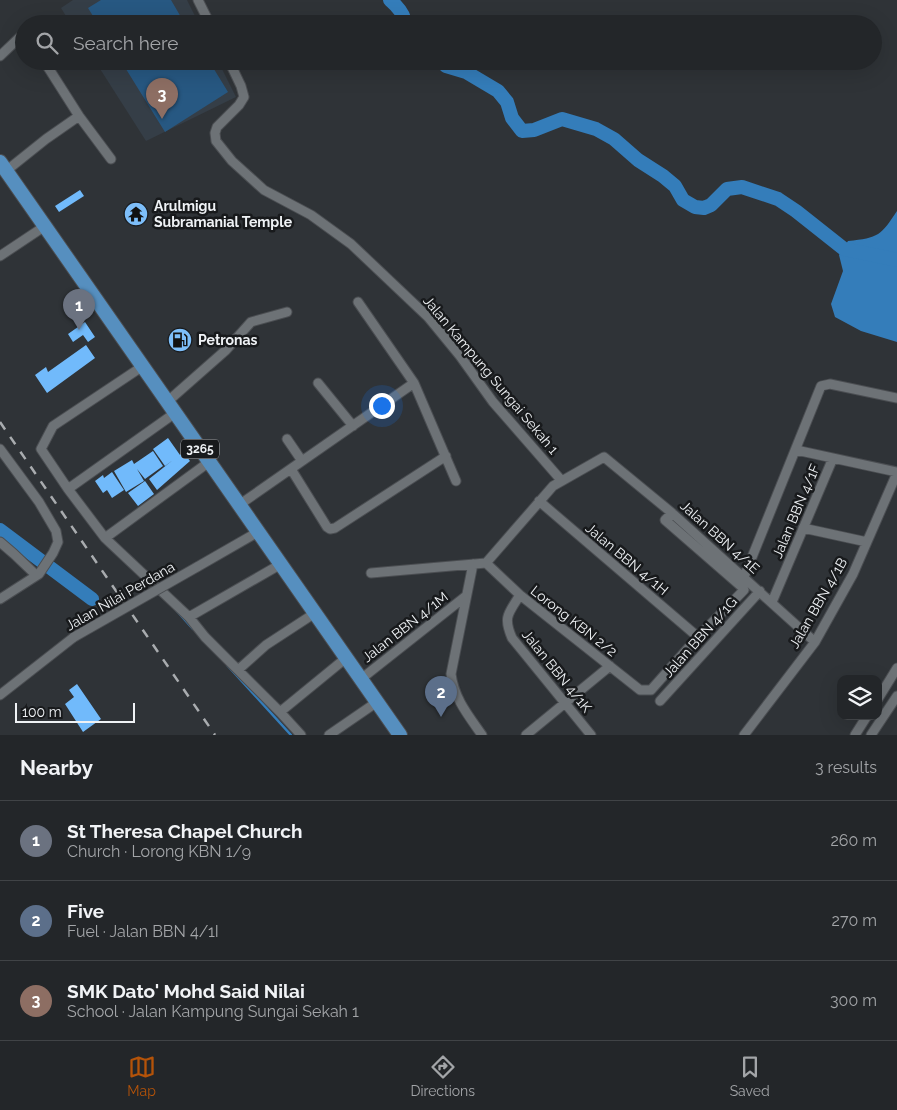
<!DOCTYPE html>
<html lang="en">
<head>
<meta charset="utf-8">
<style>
  :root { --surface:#232629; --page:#2f3235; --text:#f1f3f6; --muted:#a3a5a8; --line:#404346; --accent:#b45309 }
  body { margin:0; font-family:Raleway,sans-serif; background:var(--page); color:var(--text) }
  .controls { position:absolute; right:15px; bottom:15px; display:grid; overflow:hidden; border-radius:10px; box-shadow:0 5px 20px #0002 }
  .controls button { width:45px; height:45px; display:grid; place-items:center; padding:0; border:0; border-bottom:1px solid var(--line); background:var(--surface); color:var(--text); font:25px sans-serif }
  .scale { position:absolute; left:15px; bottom:12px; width:120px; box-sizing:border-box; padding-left:5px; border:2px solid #eff2f5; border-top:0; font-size:14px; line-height:18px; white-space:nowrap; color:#eff2f5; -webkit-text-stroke:4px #181a1c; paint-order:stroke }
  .you { position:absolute; left:381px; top:405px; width:18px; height:18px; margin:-12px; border:4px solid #fff; border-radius:50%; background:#1a73e8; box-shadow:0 0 0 8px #1a73e833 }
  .badge { display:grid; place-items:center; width:32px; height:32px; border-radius:50%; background:var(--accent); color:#fff; font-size:16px; font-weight:700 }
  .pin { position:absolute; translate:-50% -41px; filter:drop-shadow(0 1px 2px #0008) }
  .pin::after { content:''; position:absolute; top:26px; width:18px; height:15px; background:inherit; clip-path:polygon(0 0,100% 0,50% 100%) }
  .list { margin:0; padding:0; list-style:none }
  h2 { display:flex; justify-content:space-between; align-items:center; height:65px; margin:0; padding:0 20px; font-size:21px }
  h2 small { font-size:16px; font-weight:400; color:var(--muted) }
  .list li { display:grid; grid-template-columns:32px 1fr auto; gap:15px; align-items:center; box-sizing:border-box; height:80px; padding:0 20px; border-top:1px solid var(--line) }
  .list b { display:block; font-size:19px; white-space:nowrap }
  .list p { margin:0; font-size:16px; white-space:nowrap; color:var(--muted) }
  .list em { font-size:16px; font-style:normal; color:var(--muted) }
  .icon { flex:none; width:28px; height:28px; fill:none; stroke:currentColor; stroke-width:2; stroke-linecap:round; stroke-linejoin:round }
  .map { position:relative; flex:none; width:897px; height:735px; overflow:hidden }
  .search { position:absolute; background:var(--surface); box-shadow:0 5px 20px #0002; left:15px; right:15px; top:15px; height:55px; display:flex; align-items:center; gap:12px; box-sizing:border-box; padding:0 18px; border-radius:28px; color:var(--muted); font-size:19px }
  .sheet { height:305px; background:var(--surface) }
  nav { display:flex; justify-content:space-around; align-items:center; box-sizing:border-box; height:70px; border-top:1px solid var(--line); background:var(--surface); font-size:14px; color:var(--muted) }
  nav a { display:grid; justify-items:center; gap:2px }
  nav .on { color:var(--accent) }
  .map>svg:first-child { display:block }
</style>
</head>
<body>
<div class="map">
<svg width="897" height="735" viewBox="0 0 897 735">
  <rect width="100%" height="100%" fill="#2f3337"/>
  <path fill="#353e47" d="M73 0H187L199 24H71L61 8Z
    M95 61H218L236 97 146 141Z"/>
  <path fill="#275882" d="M101 0H171L185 24H98L88 8Z
    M121 61H209L228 92 165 132Z"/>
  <path fill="#347dba" d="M897 211V342L861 331 835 317 831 304 843 271 839 255 848 241C879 238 881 235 897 211Z"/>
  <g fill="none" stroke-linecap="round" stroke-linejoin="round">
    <path stroke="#347dba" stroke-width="2.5" d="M177 611 193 629
      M228 666 291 735"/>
    <path stroke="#347dba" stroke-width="14" d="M390 0C397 6 405 14 405 24
      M441 61 446 66 466 72 498 91 507 102 512 118 522 131 534 130 562 119 596 129 614 139 638 160 663 176 675 186 683 200 695 207 704 208 711 205 727 189 742 187 778 199 796 211 844 249 897 260
      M0 530 92 599"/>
  </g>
  <path fill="#71bafb" d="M80 190 84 196 59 212 55 206Z
    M85 322 95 337 88 342 83 335 73 342 68 334Z
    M86 345 95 358 47 393 35 375 46 367 48 372Z
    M168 438 180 455 183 452 190 461 157 490 149 479 173 460 165 466 153 449Z
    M153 451 163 466 145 479 137 469 144 481 126 492 114 471 132 460 134 464Z
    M112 472 124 490 112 498 107 490 103 493 95 481 103 475 104 478Z
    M145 481 154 494 138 506 128 493Z
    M77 684 101 719 83 732 65 704 74 697 69 690Z"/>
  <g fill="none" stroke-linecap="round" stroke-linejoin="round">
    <g stroke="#4b4e52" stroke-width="11">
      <path id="minor" d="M198 0 210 24
        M0 56 21 36 24 37
        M44 61 79 116 111 159
        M229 61 241 86 244 97 239 105 217 127 215 133 216 141 232 161 264 190 311 215 351 244 428 317 460 356 493 402 561 480
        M6 171 46 139 79 116
        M0 256 45 226
        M358 302 414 383 456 481
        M143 366 53 426 41 449 68 489 105 538 189 617 205 637 280 712 301 735
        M318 383 353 426
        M167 402 226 350 251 322 287 312
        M287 439 302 461
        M0 449 39 502 56 531 58 542 53 553 39 574 0 599
        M796 450 897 472
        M291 469 327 527 330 529 335 528 446 456
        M68 489 175 413
        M539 501 698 637
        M239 505 414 383
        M803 528 867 542
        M105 538 209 462
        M0 542 14 554 36 575
        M486 563 520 595 640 690H651L698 637 744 590 742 587 665 520 672 513
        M473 564 451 674C454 698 468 715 482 735
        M197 567 258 532
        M371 573 486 563 553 486 604 457 672 513 815 642
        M744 577 821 386 830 384 897 398
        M520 595C508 614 503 617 512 638L591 735
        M772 602 833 458
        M189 617 281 564
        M238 670 266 645 315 613
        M361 679 466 596
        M0 695 74 637
        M878 699 897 668
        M660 701 760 591
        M280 712 346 658
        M329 735 377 702
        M526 735 610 666
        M744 735 815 642 853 574 897 473
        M855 735 867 716
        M871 735 897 696"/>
    </g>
    <g stroke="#4b4e52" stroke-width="16">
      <path id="primary" d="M0 162 400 735"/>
    </g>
    <use href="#minor" stroke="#6d7276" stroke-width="9"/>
    <use href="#primary" stroke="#568fbf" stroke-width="14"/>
    <path stroke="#a9acaf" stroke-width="2.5" stroke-dasharray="9 9" stroke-linecap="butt" d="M0 422 215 735"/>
    <g stroke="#4b4e52" stroke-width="11" stroke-linecap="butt">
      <path id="minor-bridge" d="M74 637 197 567"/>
    </g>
    <use href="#minor-bridge" stroke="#6d7276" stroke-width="9"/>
  </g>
  <defs>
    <g id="temple-disc" transform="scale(1.25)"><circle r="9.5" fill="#7dbef9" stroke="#181a1c"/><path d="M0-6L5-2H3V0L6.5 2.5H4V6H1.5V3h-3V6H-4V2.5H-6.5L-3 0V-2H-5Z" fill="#111"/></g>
    <g id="fuel-disc" transform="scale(1.25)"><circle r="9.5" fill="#7dbef9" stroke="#181a1c"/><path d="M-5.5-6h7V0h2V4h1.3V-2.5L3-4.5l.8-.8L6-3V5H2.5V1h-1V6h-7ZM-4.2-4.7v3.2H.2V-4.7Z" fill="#111"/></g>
  </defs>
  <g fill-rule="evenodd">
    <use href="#temple-disc" x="136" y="214"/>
    <use href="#fuel-disc" x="180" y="340"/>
  </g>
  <g text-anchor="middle" stroke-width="5" stroke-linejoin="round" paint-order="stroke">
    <rect fill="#181a1c" stroke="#aeb1b4" stroke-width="1" x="181" y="439.5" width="38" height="19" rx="4"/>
    <g font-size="12" font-weight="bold" fill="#eff2f5">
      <text x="200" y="453">3265</text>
    </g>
    <g font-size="14" font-weight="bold" fill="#eff2f5" stroke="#181a1c" text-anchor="start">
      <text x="154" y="211">Arulmigu<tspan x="154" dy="16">Subramanial Temple</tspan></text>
      <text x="198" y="345">Petronas</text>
    </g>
    <g font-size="14" fill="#eff2f5" stroke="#181a1c">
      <text transform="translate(491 375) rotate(50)" y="5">Jalan Kampung Sungai Sekah 1</text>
      <text transform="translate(796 511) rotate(-67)" y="5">Jalan BBN 4/1F</text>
      <text transform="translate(720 537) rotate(42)" y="5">Jalan BBN 4/1E</text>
      <text transform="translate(627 559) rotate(40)" y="5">Jalan BBN 4/1H</text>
      <text transform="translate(120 596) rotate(-30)" y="5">Jalan Nilai Perdana</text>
      <text transform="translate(818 603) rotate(-60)" y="5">Jalan BBN 4/1B</text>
      <text transform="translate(574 621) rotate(38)" y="5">Lorong KBN 2/2</text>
      <text transform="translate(405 627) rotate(-38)" y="5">Jalan BBN 4/1M</text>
      <text transform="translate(700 637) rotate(-48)" y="5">Jalan BBN 4/1G</text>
      <text transform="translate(557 671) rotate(51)" y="5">Jalan BBN 4/1K</text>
    </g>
  </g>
</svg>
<div class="controls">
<button><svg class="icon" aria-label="layers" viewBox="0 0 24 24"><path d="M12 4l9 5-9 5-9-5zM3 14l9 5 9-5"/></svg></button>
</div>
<div class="scale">100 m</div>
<div class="you"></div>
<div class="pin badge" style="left:79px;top:330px;background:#6b7280">1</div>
<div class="pin badge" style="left:441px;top:717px;background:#5c6f8a">2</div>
<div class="pin badge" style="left:162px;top:119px;background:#8d6e63">3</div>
<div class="search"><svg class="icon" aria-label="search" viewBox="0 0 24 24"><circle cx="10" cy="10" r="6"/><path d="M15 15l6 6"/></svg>Search here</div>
</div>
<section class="sheet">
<h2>Nearby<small>3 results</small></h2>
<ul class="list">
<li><span class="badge" style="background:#6b7280">1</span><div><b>St Theresa Chapel Church</b><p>Church · Lorong KBN 1/9</p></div><em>260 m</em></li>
<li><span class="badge" style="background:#5c6f8a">2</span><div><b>Five</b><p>Fuel · Jalan BBN 4/1I</p></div><em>270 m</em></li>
<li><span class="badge" style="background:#8d6e63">3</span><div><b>SMK Dato' Mohd Said Nilai</b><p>School · Jalan Kampung Sungai Sekah 1</p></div><em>300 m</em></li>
</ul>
</section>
<nav>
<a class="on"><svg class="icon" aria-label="map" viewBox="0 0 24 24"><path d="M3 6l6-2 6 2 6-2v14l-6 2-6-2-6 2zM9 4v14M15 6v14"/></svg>Map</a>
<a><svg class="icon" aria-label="directions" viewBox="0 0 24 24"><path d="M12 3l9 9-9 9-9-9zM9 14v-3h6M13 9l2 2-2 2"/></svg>Directions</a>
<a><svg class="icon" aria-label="saved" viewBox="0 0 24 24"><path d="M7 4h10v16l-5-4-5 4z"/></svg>Saved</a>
</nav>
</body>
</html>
